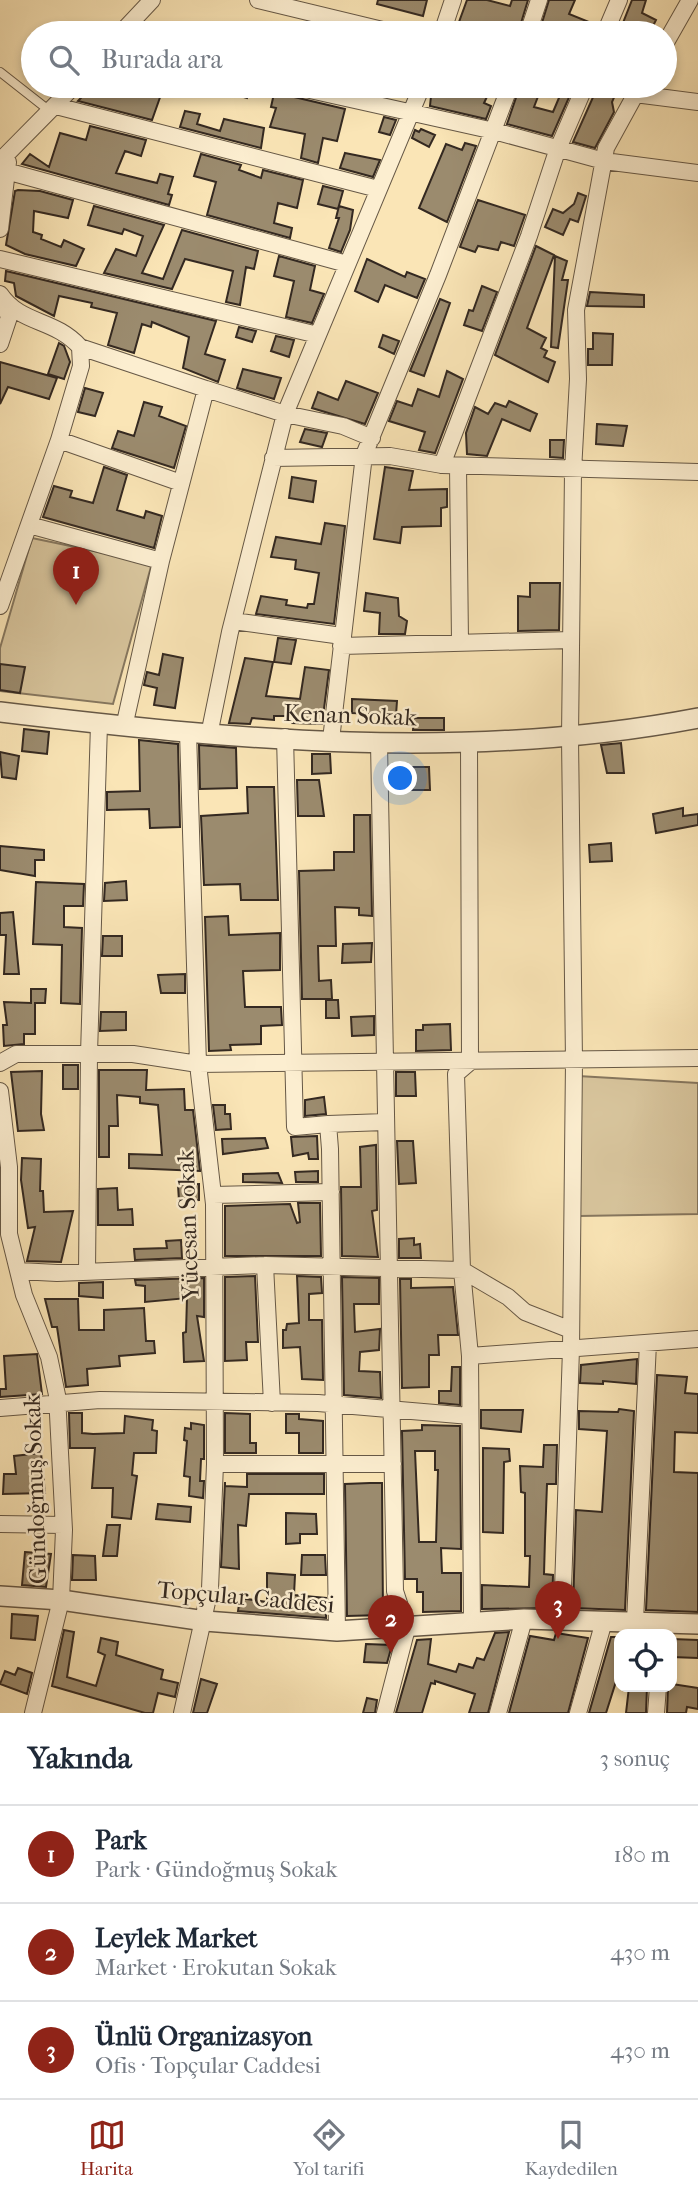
<!DOCTYPE html>
<html lang="tr">
<head>
<meta charset="utf-8">
<style>
  :root { --surface:#fff; --page:#f6f6f7; --text:#1f2937; --muted:#747a83; --line:#e0e1e3; --accent:#8f2418 }
  body { margin:0; font-family:"IM FELL French Canon",serif; background:var(--page); color:var(--text) }
  .controls { position:absolute; right:21px; bottom:21px; display:grid; overflow:hidden; border-radius:14px; box-shadow:0 4px 10px #0003 }
  .controls button { width:63px; height:63px; display:grid; place-items:center; padding:0; border:0; border-bottom:2px solid var(--line); background:var(--surface); color:var(--text); font:35px sans-serif }
  .you { position:absolute; left:401px; top:779px; width:24px; height:24px; margin:-18px; border:5px solid #fff; border-radius:50%; background:#1a73e8; box-shadow:0 0 0 10px #1a73e833 }
  .badge { display:grid; place-items:center; width:46px; height:46px; border-radius:50%; background:var(--accent); color:#fff; font-size:23px; font-weight:700 }
  .pin { position:absolute; translate:-50% -58px; filter:drop-shadow(0 2px 4px #0008) }
  .pin::after { content:''; position:absolute; top:37px; width:24px; height:21px; background:inherit; clip-path:polygon(0 0,100% 0,50% 100%) }
  .list { margin:0; padding:0; list-style:none }
  h2 { display:flex; justify-content:space-between; align-items:center; height:91px; margin:0; padding:0 28px; font-size:30px }
  h2 small { font-size:23px; font-weight:400; color:var(--muted) }
  .list li { display:grid; grid-template-columns:46px 1fr auto; gap:21px; align-items:center; box-sizing:border-box; height:98px; padding:0 28px; border-top:2px solid var(--line) }
  .list b { display:block; font-size:26px; white-space:nowrap }
  .list p { margin:0; font-size:23px; white-space:nowrap; color:var(--muted) }
  .list em { font-size:23px; font-style:normal; color:var(--muted) }
  .icon { flex:none; width:38px; height:38px; fill:none; stroke:currentColor; stroke-width:2; stroke-linecap:round; stroke-linejoin:round }
  .map { position:relative; flex:none; width:698px; height:1713px; overflow:hidden }
  .search { position:absolute; background:var(--surface); box-shadow:0 4px 10px #0003; left:21px; right:21px; top:21px; height:77px; display:flex; align-items:center; gap:18px; box-sizing:border-box; padding:0 24px; border-radius:38px; color:var(--muted); font-size:26px }
  .sheet { height:385px; background:var(--surface) }
  nav { display:flex; justify-content:space-around; align-items:center; box-sizing:border-box; height:98px; border-top:2px solid var(--line); background:var(--surface); font-size:19px; color:var(--muted) }
  nav a { display:grid; justify-items:center; gap:4px }
  nav .on { color:var(--accent) }
  .map>svg:first-child { display:block }
</style>
</head>
<body>
<div class="map">
<svg width="698" height="1713" viewBox="0 0 698 1713">
  <rect width="100%" height="100%" fill="#fae5b6"/>
  <filter id="stains"><feTurbulence type="fractalNoise" baseFrequency=".00286" numOctaves="4"/><feColorMatrix values="0 0 0 0 .2 0 0 0 0 .09 0 0 0 0 .02 0 0 0 .5 -.17"/></filter>
  <radialGradient id="worn" r=".72"><stop offset=".6" stop-color="#630" stop-opacity="0"/><stop offset="1" stop-color="#630" stop-opacity=".3"/></radialGradient>
  <path fill="#d8c59d" stroke="#86775f" stroke-width="2" d="M32 538 152 563 113 704 0 691V648Z
    M578 1076 698 1083V1214L580 1216Z"/>
  <path fill="#9b8b6e" stroke="#342921" stroke-width="2" fill-rule="evenodd" d="M378 0H427L423 16 377 4Z
    M467 0H487L510 6 512 0H528L518 33H455Z
    M549 0H575L569 14 589 22 584 33H562L541 26Z
    M632 0H646L642 13 656 20 651 30 640 25 637 33H619Z
    M92 86H164L152 120 78 101Z
    M217 86H250L247 98 216 89Z
    M432 86H492L484 103 491 106 486 119 430 106Z
    M520 86H542L534 107 553 112 564 86H574L552 136 507 124Z
    M598 86H619L612 102 614 112 595 148 573 142Z
    M275 89 290 96 345 109 337 141 323 138 318 163 301 158 305 134 270 127 276 108 271 107Z
    M185 111 200 114 197 124 220 131 224 119 264 128 261 148 180 127Z
    M384 117 396 120 390 135 379 132Z
    M90 126 146 140 141 156 125 151 116 173 157 183 160 174 173 177 168 194 172 195 169 205 22 164 30 154 49 167 60 133 86 140Z
    M421 129 435 135 429 147 412 138 415 130 419 132Z
    M465 143 476 146 447 222 419 208 446 144 462 150Z
    M345 153 380 160 373 177 340 168Z
    M201 154 241 165 239 170 261 178 263 170 303 180 297 208 278 203 274 223 292 228 290 238 207 215 216 182 194 176Z
    M323 186 343 191 338 209 318 204Z
    M18 190 40 191 73 200 68 218 34 211 33 232 42 235 41 239 61 247 64 240 84 249 76 266 25 254 6 245 15 191Z
    M578 193 586 196 578 222 570 219 563 235 545 227 553 209 563 213 574 204Z
    M478 200 525 215 514 246 501 242 498 250 478 246 475 252 460 247Z
    M94 206 164 225 142 273 163 279 182 230 258 251 254 269 246 267 240 305 226 302 233 271 185 259 172 289 104 273 116 249 136 256 143 236 124 229 122 234 88 225Z
    M339 206 353 210 350 230 341 252 329 248 339 218H336Z
    M536 246 554 255 527 328 546 338 541 348 547 351 544 357 555 362 548 382 495 355Z
    M279 256 315 266 310 290 324 294 312 323 286 317 294 281 274 276Z
    M555 256 567 261 562 280H568L558 348 551 347Z
    M367 259 405 277 407 272 425 279 417 298 385 285 378 302 355 291Z
    M6 271 216 321 205 354 225 360 218 382 183 368 189 337 152 322 151 327 142 324 134 353 108 345 117 313 91 307 92 303 59 296 54 316 16 296 14 283 5 281Z
    M482 286 497 292 482 331 464 325 469 310 473 311Z
    M590 292 644 295V307L587 306Z
    M440 299 450 303 424 376 410 371Z
    M239 327 256 331 252 342 236 337Z
    M593 333 613 334 612 365H588V349H593Z
    M383 335 399 341 394 354 379 347Z
    M276 336 294 340 289 357 271 351Z
    M59 343 64 346 70 362 64 379 48 374Z
    M0 362 57 378 49 399 8 387 0 404Z
    M243 369 281 378 274 399 237 388Z
    M447 371 463 379 435 453 419 450 425 432 389 421 397 401 412 406 418 389 439 397Z
    M346 381 378 393 365 424 312 408 318 392 338 400Z
    M85 388 103 393 95 416 78 412Z
    M509 401 537 414 530 431 502 419 487 456 467 454 466 433 475 407 488 414 495 403 506 407Z
    M144 402 162 407 159 416 186 426 174 468 112 448 118 431 134 436Z
    M597 424 627 426 623 446 596 444Z
    M305 429 327 433 322 447 300 442Z
    M550 440H564L563 458 550 457Z
    M104 467 127 475 117 510 144 518 146 511 162 516 154 548 43 517 54 486 72 491 70 497 93 503Z
    M385 467 413 471 409 490 447 489V507L441 508V526L402 527 400 543 374 539Z
    M292 477 316 481 313 502 289 498Z
    M325 523 345 526 334 624 256 614 261 596 287 600 286 605 307 608 308 604H314L319 573 295 569 296 560 271 557 276 537 321 544Z
    M530 583H560L559 630 518 631V596L530 597Z
    M366 593 398 598 399 616 407 621 405 634H379L380 613 364 611Z
    M278 638 296 640 291 664 274 662Z
    M163 654 183 658 175 708 154 705 157 688 144 685 147 672 159 675Z
    M245 658 273 662 266 696 300 699 305 667 329 670 322 724 292 723V716H274V720L252 718 250 724 229 723Z
    M0 664 25 667 20 693 0 690Z
    M352 699 397 701 396 715 352 713Z
    M414 718H444V730H413Z
    M24 729 49 732 47 754 22 751Z
    M139 740 178 744 180 827 150 828 149 809 107 810V792L140 791Z
    M621 743 624 773H607L601 745Z
    M199 745 236 748 237 788 200 789Z
    M0 752 19 756 16 779 2 777Z
    M312 754H330L331 773 312 774Z
    M409 767H429L430 790H410Z
    M297 780H319L324 816H298Z
    M247 787H274L278 900H241L240 884 204 885 201 816 248 813Z
    M683 808V816L698 814V825L656 833 653 814Z
    M354 815H370L372 916 359 915V908L335 907 336 946H318L319 981 331 980 332 999H302L299 871 334 870V852H354Z
    M611 843 612 861 590 862 589 845Z
    M0 846 44 850V860H35V876L0 870Z
    M126 881 127 900 104 901 105 883Z
    M36 882 84 884 83 906H64V927L82 928 80 1004 61 1003 62 945 33 944Z
    M13 912 19 974H4L6 935H0V913Z
    M228 916 229 935 280 933V970L243 971 245 1007H281L282 1025 261 1026V1044L230 1045 231 1050 209 1051 205 917Z
    M103 936H122V956H102Z
    M372 943 371 962 342 963 343 944Z
    M185 974V993H161L158 975Z
    M31 989H46L45 1003H35V1034H24V1044L4 1046 3 1025H7L4 1002 31 1003Z
    M326 1000H338L339 1018H326Z
    M101 1012H126V1030L100 1031Z
    M374 1016V1035L352 1036 351 1017Z
    M450 1024 451 1050 416 1051V1030H423V1025Z
    M63 1065H78V1089H63Z
    M99 1070H147L146 1090 184 1089 185 1110H193L200 1171 129 1168V1154L162 1155 158 1105 140 1103V1097L117 1095 118 1126H109V1157H99Z
    M42 1071 41 1114 44 1130 18 1131 11 1072Z
    M396 1072H415L416 1096H396Z
    M324 1097 326 1114 305 1116V1100Z
    M213 1105H225V1114H230L231 1129 216 1130Z
    M317 1136 318 1159H309L308 1153 293 1156 291 1137Z
    M265 1138 268 1148 223 1154 222 1139Z
    M397 1141H413L416 1183 399 1184Z
    M376 1145 377 1210 372 1211 378 1257 342 1256 341 1187H361L360 1147Z
    M22 1158 41 1159 40 1191H43L44 1212 73 1211 61 1262 27 1261 35 1227 28 1228 21 1180Z
    M318 1171V1182H296L295 1172Z
    M278 1173 282 1183 243 1182V1174Z
    M199 1184V1200L179 1201 178 1185Z
    M117 1188 118 1210 132 1209 133 1225H98V1189Z
    M298 1203H320L321 1256H225V1206L290 1204 297 1223 300 1222Z
    M414 1238V1245L420 1244 421 1258H399V1239Z
    M181 1240 182 1258 135 1260 134 1249 167 1248 166 1241Z
    M255 1276 258 1342H246L247 1360 225 1361V1277Z
    M297 1276 321 1277 322 1293 309 1294V1320H322L323 1380 302 1379 300 1347 283 1348V1330H286L287 1324 299 1323Z
    M342 1277 379 1278V1304H354L355 1332 380 1329 379 1350 360 1352 359 1371 380 1372 381 1398 344 1395Z
    M204 1278V1317L197 1316 204 1361 184 1362 183 1333 186 1332 187 1298 145 1302V1286L136 1285 135 1280Z
    M400 1279H411V1288L453 1287 458 1335H438L439 1355H429V1387L402 1388Z
    M103 1282V1298L79 1296V1283Z
    M45 1299H78L79 1330H104V1310L144 1308 146 1341H154L155 1353 119 1356 120 1366 87 1369 88 1385 66 1387 57 1327H52Z
    M37 1354 42 1394 0 1397V1389H6L4 1356Z
    M637 1359 636 1384 603 1381V1384L580 1383 581 1365Z
    M452 1367H460V1405L439 1403V1391H451Z
    M657 1375 687 1377 685 1393 698 1394V1433L675 1432 674 1472 698 1473V1612L646 1610Z
    M619 1409 634 1411 625 1610 573 1608 576 1510 602 1512 607 1431 579 1429V1411L618 1412Z
    M481 1410H523L521 1432 481 1428Z
    M69 1413H82V1433L93 1434 124 1433 125 1416 153 1420 152 1430 157 1431 156 1453H134L132 1475 137 1476 131 1519 112 1517 113 1488H92L95 1448H70Z
    M225 1413 250 1414V1443H256V1453H225Z
    M286 1414H299V1419L323 1421V1453H299V1433H286Z
    M191 1423 204 1425V1459H201L200 1481H204L203 1498 189 1496 190 1477 184 1476 187 1441 184 1440 185 1428 191 1429Z
    M422 1425 460 1426 461 1549 441 1548 442 1573H461V1611L423 1612V1592H417V1579H405L402 1431 422 1430ZM415 1451H435V1470H438L436 1542H419Z
    M544 1445H557L556 1484H547L545 1538 544 1574 553 1575 552 1608 482 1609V1585L529 1587 530 1556H525V1493L521 1492 520 1466 543 1467Z
    M483 1448 509 1449 510 1461 504 1462 503 1533 483 1532Z
    M41 1453 45 1493 3 1494 4 1474H16L14 1456Z
    M247 1474H324V1494H249L246 1526 238 1525 239 1569 221 1567 225 1482V1486L247 1487Z
    M370 1483H382L383 1615 347 1616 345 1484Z
    M158 1504 191 1507 190 1522 156 1519Z
    M286 1513 316 1514 317 1534H300V1543L286 1544Z
    M107 1525H120L117 1556H103Z
    M25 1552 51 1554 46 1587 22 1585Z
    M73 1555 95 1556 96 1580H72Z
    M302 1555H325L326 1575H301Z
    M267 1573 295 1575 294 1595 326 1598V1618L238 1611 240 1598 267 1602Z
    M12 1614 38 1616 35 1640 11 1638Z
    M64 1630 74 1632 67 1677 96 1686 105 1655 98 1652 101 1638 118 1642 116 1655 163 1670 161 1679 178 1683 175 1697 158 1693 153 1713H145L52 1686Z
    M509 1632 488 1713H469L475 1694 435 1681V1684L431 1683 422 1713H396L417 1640 431 1639 428 1664 456 1672 459 1664 473 1668 477 1658 484 1660 495 1633Z
    M556 1633 588 1638 568 1713H509L530 1636 554 1640Z
    M611 1637H619V1672L606 1713H589Z
    M672 1639 698 1640V1658L672 1657Z
    M366 1644 392 1645 387 1663 364 1662Z
    M18 1668 32 1673 27 1694 0 1684 5 1671 15 1675Z
    M201 1679 217 1684 207 1713H193Z
    M672 1684 698 1688V1709L687 1707 686 1713H667L668 1687Z
    M629 1687H647L646 1713H626Z
    M367 1698 377 1700 375 1713H363Z"/>
  <g fill="none" stroke-linecap="round" stroke-linejoin="round">
    <g stroke="#665846" stroke-width="10">
      <path id="service" d="M0 72 51 112"/>
    </g>
    <g stroke="#665846" stroke-width="18">
      <path id="minor" d="M258 0 395 33
        M121 33 152 0
        M442 33 453 0
        M528 33 539 0
        M605 33 619 0
        M665 44 690 0
        M292 86 494 131 604 161 698 173
        M635 94 698 102
        M56 106 378 189
        M0 161 74 86
        M6 171 347 264
        M0 229 8 162
        M0 259 318 335
        M0 294C21 325 54 318 80 347L81 366 59 440 181 483
        M0 344 11 311 3 309
        M80 347 206 389 161 561 124 727
        M206 389 285 414 343 426 372 438
        M273 458 390 456 442 465 698 472
        M442 465 529 236 557 151 585 86
        M458 466 460 642
        M29 525 161 561
        M0 606 59 440
        M233 621 342 636
        M341 646 571 640
        M209 735 230 632 285 414 422 86
        M285 737 295 1127 328 1124 330 1149 337 1631
        M331 740 364 455 438 275 510 86
        M469 741 470 1062 456 1074 462 1270 470 1356 472 1622
        M379 743 395 1591 407 1628 385 1713
        M0 1063 16 1054H133L198 1064 698 1058
        M0 1091 9 1167V1234L24 1295 49 1357 57 1395 64 1530 61 1600 33 1713
        M328 1124 385 1122
        M213 1195 331 1192
        M265 1265 272 1403
        M19 1271 57 1273 265 1265 462 1270 508 1297 525 1312 571 1330
        M87 1272 89 1054 99 724
        M470 1356 698 1339
        M0 1408 100 1400 318 1403 470 1416
        M215 1464H393
        M0 1524 63 1525
        M562 1619 571 1349 574 1061 570 738 573 471 578 379 576 310 606 148 640 86
        M635 1621 648 1343
        M182 1713 210 1589 215 1464 214 1204 198 1064 188 732
        M498 1713 524 1619
        M578 1713 604 1621
        M656 1713 658 1687"/>
    </g>
    <g stroke="#665846" stroke-width="22">
      <path id="tertiary" d="M0 712C231 740 468 762 698 718
        M0 1596 61 1600 205 1621 337 1631 524 1619 698 1624"/>
    </g>
    <use href="#service" stroke="#fceed0" stroke-width="8"/>
    <use href="#minor" stroke="#fceed0" stroke-width="16"/>
    <use href="#tertiary" stroke="#fceed0" stroke-width="19"/>
  </g>
  <g text-anchor="middle" stroke-width="5" stroke-linejoin="round" paint-order="stroke">
    <g font-size="24" fill="#342921" stroke="#fceed0">
      <text transform="translate(350 715) rotate(2)" y="8">Kenan Sokak</text>
      <text transform="translate(188 1225) rotate(-92)" y="8">Yücesan Sokak</text>
      <text transform="translate(35 1489) rotate(-92)" y="8">Gündoğmuş Sokak</text>
      <text transform="translate(246 1597) rotate(5)" y="8">Topçular Caddesi</text>
    </g>
  </g>
  <rect width="100%" height="100%" filter="url(#stains)"/>
  <rect width="100%" height="100%" fill="url(#worn)"/>
</svg>
<div class="controls">
<button><svg class="icon" aria-label="locate" viewBox="0 0 24 24"><circle cx="12" cy="12" r="6"/><path d="M12 2v4M12 18v4M2 12h4M18 12h4"/></svg></button>
</div>
<div class="you"></div>
<div class="pin badge" style="left:76px;top:605px">1</div>
<div class="pin badge" style="left:391px;top:1653px">2</div>
<div class="pin badge" style="left:558px;top:1639px">3</div>
<div class="search"><svg class="icon" aria-label="search" viewBox="0 0 24 24"><circle cx="10" cy="10" r="6"/><path d="M15 15l6 6"/></svg>Burada ara</div>
</div>
<section class="sheet">
<h2>Yakında<small>3 sonuç</small></h2>
<ul class="list">
<li><span class="badge">1</span><div><b>Park</b><p>Park · Gündoğmuş Sokak</p></div><em>180 m</em></li>
<li><span class="badge">2</span><div><b>Leylek Market</b><p>Market · Erokutan Sokak</p></div><em>430 m</em></li>
<li><span class="badge">3</span><div><b>Ünlü Organizasyon</b><p>Ofis · Topçular Caddesi</p></div><em>430 m</em></li>
</ul>
</section>
<nav>
<a class="on"><svg class="icon" aria-label="map" viewBox="0 0 24 24"><path d="M3 6l6-2 6 2 6-2v14l-6 2-6-2-6 2zM9 4v14M15 6v14"/></svg>Harita</a>
<a><svg class="icon" aria-label="directions" viewBox="0 0 24 24"><path d="M12 3l9 9-9 9-9-9zM9 14v-3h6M13 9l2 2-2 2"/></svg>Yol tarifi</a>
<a><svg class="icon" aria-label="saved" viewBox="0 0 24 24"><path d="M7 4h10v16l-5-4-5 4z"/></svg>Kaydedilen</a>
</nav>
</body>
</html>
